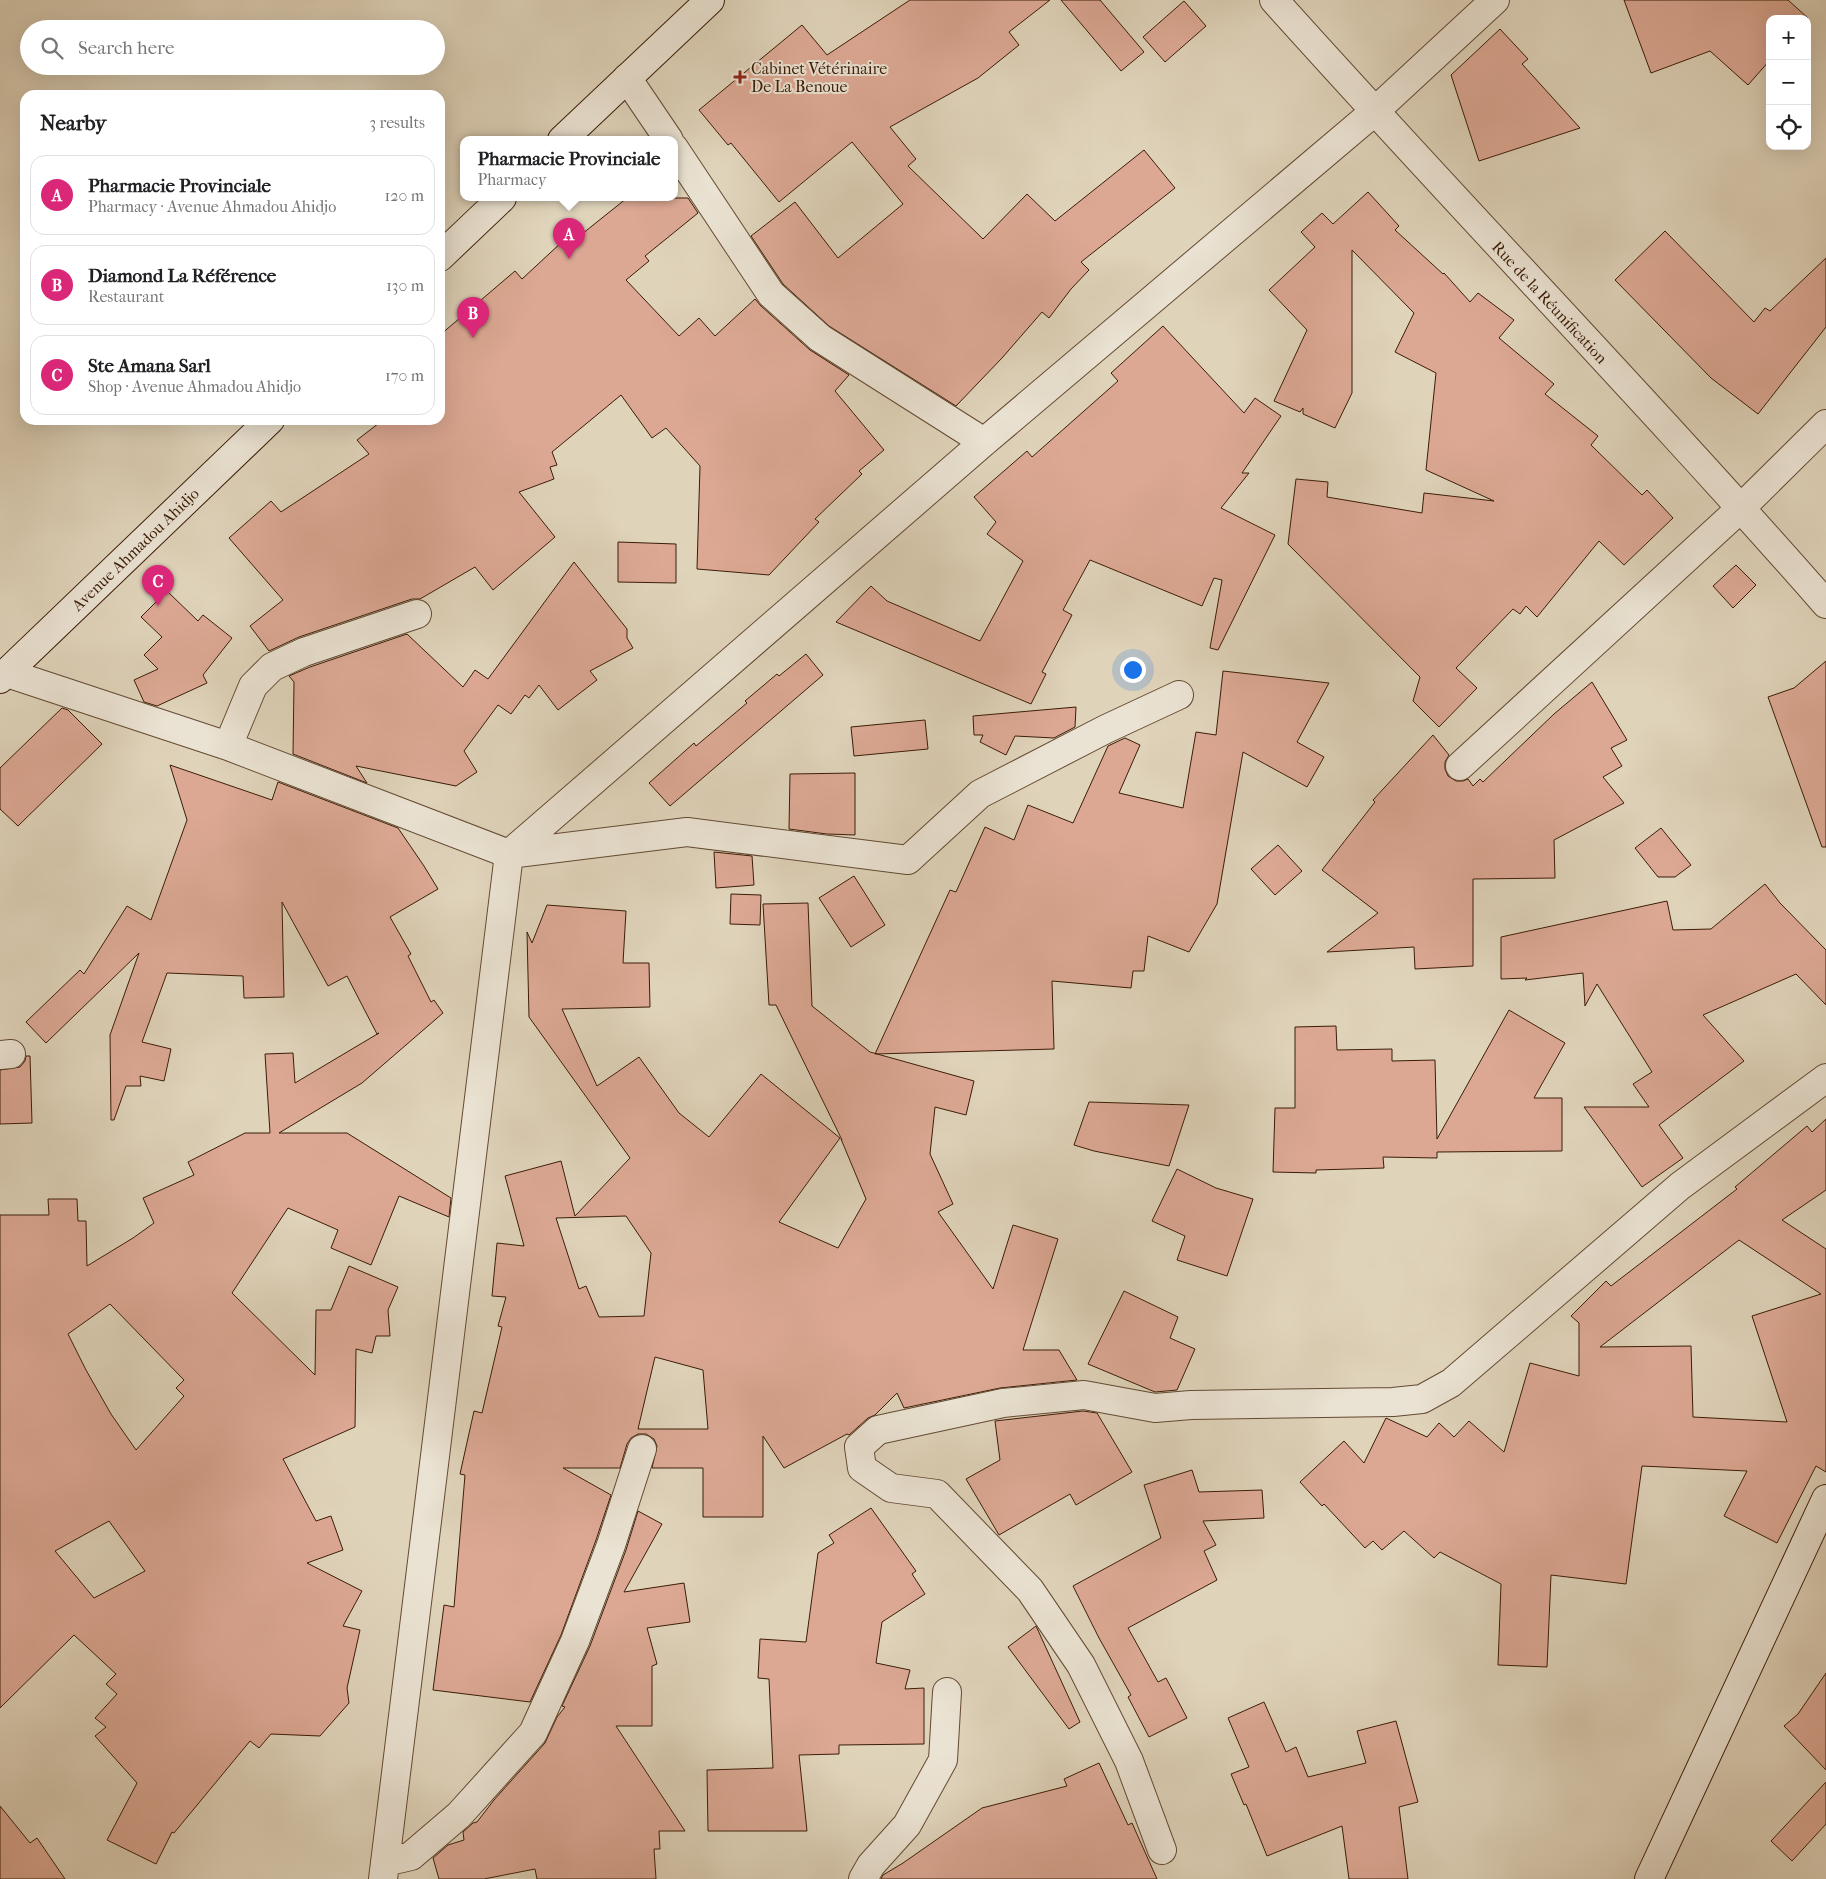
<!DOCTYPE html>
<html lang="en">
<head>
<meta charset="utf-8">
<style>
  :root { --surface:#fff; --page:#f2f2f2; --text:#202124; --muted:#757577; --line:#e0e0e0; --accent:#db2777 }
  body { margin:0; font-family:"IM FELL French Canon",serif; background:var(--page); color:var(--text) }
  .controls { position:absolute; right:15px; top:15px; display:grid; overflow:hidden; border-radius:10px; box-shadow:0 5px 20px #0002 }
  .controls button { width:45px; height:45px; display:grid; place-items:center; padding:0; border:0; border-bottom:1px solid var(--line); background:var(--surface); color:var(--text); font:25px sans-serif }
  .you { position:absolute; left:1132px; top:669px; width:18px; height:18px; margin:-12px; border:4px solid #fff; border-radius:50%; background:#1a73e8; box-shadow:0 0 0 8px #1a73e833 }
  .badge { display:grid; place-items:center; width:32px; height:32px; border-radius:50%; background:var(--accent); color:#fff; font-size:16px; font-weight:700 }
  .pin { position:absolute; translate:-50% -41px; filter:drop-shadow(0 1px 2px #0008) }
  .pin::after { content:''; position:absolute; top:26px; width:18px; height:15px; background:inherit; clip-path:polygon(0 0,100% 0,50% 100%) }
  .popup { position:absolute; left:460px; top:136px; width:218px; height:65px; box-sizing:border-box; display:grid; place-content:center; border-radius:10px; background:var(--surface); filter:drop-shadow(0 1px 4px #0005); font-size:16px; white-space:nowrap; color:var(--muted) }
  .popup b { font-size:19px; color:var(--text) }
  .popup::after { content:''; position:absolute; left:50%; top:100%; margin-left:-10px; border:10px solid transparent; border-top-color:var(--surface) }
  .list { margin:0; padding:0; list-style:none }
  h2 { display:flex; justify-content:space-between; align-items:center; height:65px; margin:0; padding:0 20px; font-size:21px }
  h2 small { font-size:16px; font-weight:400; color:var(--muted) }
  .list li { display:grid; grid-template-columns:32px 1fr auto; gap:15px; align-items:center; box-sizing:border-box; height:80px; margin:0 10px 10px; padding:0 10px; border:1px solid var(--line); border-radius:15px }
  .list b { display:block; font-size:19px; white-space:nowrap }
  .list p { margin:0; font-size:16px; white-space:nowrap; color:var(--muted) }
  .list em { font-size:16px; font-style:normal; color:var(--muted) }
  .icon { flex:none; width:28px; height:28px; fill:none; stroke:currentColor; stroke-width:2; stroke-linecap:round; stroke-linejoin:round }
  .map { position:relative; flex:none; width:1826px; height:1879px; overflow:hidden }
  .search { position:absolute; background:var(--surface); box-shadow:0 5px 20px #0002; left:20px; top:20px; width:425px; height:55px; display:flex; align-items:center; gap:12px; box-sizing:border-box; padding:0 18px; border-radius:28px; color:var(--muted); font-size:19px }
  .panel { position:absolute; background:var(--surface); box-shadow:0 5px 20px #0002; left:20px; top:90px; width:425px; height:335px; border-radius:15px }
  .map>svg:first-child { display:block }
</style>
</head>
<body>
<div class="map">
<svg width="1826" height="1879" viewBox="0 0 1826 1879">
  <rect width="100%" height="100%" fill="#dfd3ba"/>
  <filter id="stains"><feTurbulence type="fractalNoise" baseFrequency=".004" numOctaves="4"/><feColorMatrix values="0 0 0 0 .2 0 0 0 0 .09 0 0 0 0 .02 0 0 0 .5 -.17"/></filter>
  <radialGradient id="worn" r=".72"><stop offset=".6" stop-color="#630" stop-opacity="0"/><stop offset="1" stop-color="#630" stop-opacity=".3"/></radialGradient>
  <path fill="#dca894" stroke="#3b1c06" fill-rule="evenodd" d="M910 0H1050L1009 32 1019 45 978 78 890 127 916 159 908 166 983 239 1027 194 1055 221 1144 150 1175 188 1081 262 1089 270 1071 289 1049 318 1042 312 1002 358 956 406 829 326 783 284 751 236 795 202 838 258 903 204 852 142 779 202 731 143 728 145 699 110 802 25 827 55Z
    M1061 0H1100L1144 52 1121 71Z
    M1624 0H1788L1808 18 1770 19V60L1748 85 1710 51 1651 73Z
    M1184 1 1206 26 1165 62 1143 37Z
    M1500 29 1528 59 1522 64 1580 128 1479 161 1451 75Z
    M1368 192 1399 226 1395 230 1443 274 1444 273 1470 302 1478 293 1514 320 1499 338 1554 384 1545 394 1598 436 1591 445 1642 495 1647 490 1673 518 1624 565 1599 541 1537 617 1526 606 1520 614 1513 609 1456 668 1477 688 1439 727 1413 701 1420 677 1288 544 1296 479 1328 482 1327 497 1422 513 1424 493 1494 501 1426 470 1436 373 1395 352 1414 313 1352 250V393L1335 428 1303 414V408L1300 412 1274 401 1307 330 1269 290 1315 247 1301 232 1322 213 1333 224Z
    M627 198H688L698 213 645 256 649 261 626 280 679 336 699 318 715 336 755 299 761 306 810 350 849 375 835 391 884 450 859 471 862 474 815 519 819 522 769 575 697 569 700 466 666 428 652 438 621 395 552 452 557 465 550 467 554 479 519 492 555 537 493 590 475 567 420 599H412L299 637 269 651 250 626 283 600 229 538 271 501 281 512 369 454 357 440 383 420H440V335L515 271 522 279 577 228 582 234Z
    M1665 231 1754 322 1765 308 1770 311 1826 258V327L1758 414 1711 378 1615 280Z
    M1163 326 1244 413 1255 398 1281 416 1242 473H1249L1221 508 1275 535 1218 650 1210 648 1222 580 1214 578 1202 606 1090 560 1063 610 1072 615 1042 672 1046 674 1031 704 836 622 871 586 887 601 980 641 1023 561 987 534 996 522 974 497 1027 451 1032 457 1118 381 1111 373Z
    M618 542 676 544V583L618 582Z
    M574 562 627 629V638L633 648 590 671 597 680 558 710 539 685 529 698 525 695 511 714 498 705 464 751 477 772 456 786 356 766 367 783 293 754 294 682 289 676 310 667 407 634 463 687 475 670 488 679Z
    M1736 565 1756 585 1733 608 1713 586Z
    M167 591 198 621 203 615 232 638 203 675 207 683 157 706 144 702 134 680 158 669 144 655 162 637 141 617Z
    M806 654 823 675 670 806 649 783 694 743 696 746 747 703 745 701 777 674 779 676Z
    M1826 661V847H1822L1768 697 1794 688Z
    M1223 671 1329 683 1297 742 1324 757 1307 787 1243 752 1217 904 1189 952 1148 936 1144 971H1133L1131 988 1052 981 1054 1049 875 1054 950 890 956 892 985 827 1014 840 1028 805 1073 823 1108 746 1125 738 1140 745 1119 793 1183 808 1196 732 1216 735Z
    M1592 682 1627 740 1611 748 1622 766 1603 777 1624 803 1554 840 1555 878 1473 879V966L1415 969 1414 947 1327 952 1378 913 1322 870 1375 802 1373 800 1433 735 1449 755 1445 762V769L1448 776 1456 781H1463L1468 779 1473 786 1480 779 1483 782 1554 714Z
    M1076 707 1075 727 1054 738 1015 736 1006 755 980 742 983 735H974L973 716Z
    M62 708 68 710 102 744 18 826 0 809V768Z
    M925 720 928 749 854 756 851 727Z
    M170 765 272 800 278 782 398 828 424 866 438 889 390 917 411 954 408 956 431 1002 434 1000 443 1013 362 1083 279 1133H347L451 1198 449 1217 399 1196 371 1265 331 1248 338 1230 288 1208 232 1293 315 1375 316 1310H331L349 1266 398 1287 388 1310 390 1336H376L372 1353 356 1349 355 1427 283 1459 316 1521 331 1516 343 1550 307 1563 362 1591 343 1626 360 1630 347 1688 349 1703 320 1736 271 1734 259 1748 250 1741 174 1833 172 1832 156 1864 107 1840 137 1783 95 1736 106 1727 95 1718 117 1694 106 1684 116 1674 74 1635 0 1708V1215H49L48 1199H77L78 1221H86L87 1266 133 1238 154 1223 143 1198 194 1175 188 1162 245 1133H270L265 1054 293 1053 295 1083 379 1033 377 1034 347 976 328 986 282 902 284 997 244 998 243 976 167 973 142 1042 171 1049 164 1081 140 1076 141 1086H126L114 1120H111L110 1035 139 953 46 1043 26 1022 80 970 84 974 127 906 151 920 187 820ZM110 1304 184 1380 176 1388 184 1396 136 1450 111 1414 86 1370 68 1334ZM109 1521 145 1571 94 1598 55 1551Z
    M855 773V835L827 834 789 829 790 774Z
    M1661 828 1691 865 1675 877H1658L1635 848Z
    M1278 845 1302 871 1275 895 1251 869Z
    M714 852 752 856 754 885 716 888Z
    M854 876 885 925 851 947 819 898Z
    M1765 884 1780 903 1826 950V1005L1796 974 1703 1015 1744 1061 1659 1125 1683 1158 1642 1187 1584 1107H1649L1633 1084 1652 1072 1597 984 1585 1006 1583 973 1525 980 1527 978 1501 979V937L1667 901 1673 930 1711 929Z
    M731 894 761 895 760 925 730 924Z
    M808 903 812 1006 870 1052 974 1081 966 1115 935 1107 930 1154 953 1204 938 1212 993 1289 1013 1225 1058 1239 1023 1350H1059L1077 1380 1000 1388 904 1408 897 1393 875 1415 868 1418 849 1435 847 1434 784 1468 763 1436V1517H703V1468H652L657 1446 654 1439 646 1434H638L631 1438 627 1444 620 1468H563L611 1495 596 1540 561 1635 530 1702 433 1690 444 1605 454 1607 465 1475 460 1474 474 1411 482 1413 502 1327 498 1326 506 1297 492 1296 497 1243 524 1246 505 1176 561 1161 575 1216 630 1158 529 1017 527 932 532 943 547 905 626 911 623 963H649L650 1007 562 1009 597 1086 639 1057 679 1113 709 1137 761 1074 840 1138 779 1222 838 1248 866 1199 841 1139 842 1140 776 1005H769L763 904ZM626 1216 651 1253 644 1316 599 1317 586 1286 579 1289 556 1218ZM655 1357 703 1370 708 1429H638Z
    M1509 1010 1565 1043 1534 1098H1562V1151L1437 1152V1158L1383 1157 1384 1168 1316 1170V1173L1273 1172 1275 1108H1295V1027L1336 1026 1337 1050 1392 1049V1061L1435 1060 1437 1139Z
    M26 1056H30L32 1123 0 1124V1070L20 1067 25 1061Z
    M1089 1102 1189 1105 1169 1166 1094 1151 1074 1145Z
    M1826 1119V1190L1782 1220 1826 1249V1472L1816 1466 1777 1543 1724 1516 1747 1471 1642 1466 1626 1584 1551 1575 1547 1667 1498 1665 1501 1584 1440 1552 1434 1558 1404 1531 1382 1550 1373 1541 1365 1548 1324 1504 1322 1506 1300 1482 1344 1441 1364 1463 1386 1418 1427 1437 1439 1423 1454 1437 1469 1421 1504 1452 1530 1363 1579 1376V1323L1571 1316 1606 1281 1611 1286 1737 1189 1735 1187 1807 1126 1812 1132ZM1739 1240 1821 1294 1752 1316 1787 1422 1693 1417 1691 1346 1600 1347Z
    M1177 1169 1216 1188 1253 1199 1227 1276 1177 1260 1185 1236 1152 1221Z
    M1124 1291 1178 1317 1170 1338 1195 1349 1177 1390 1155 1392 1088 1364Z
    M1083 1411 1097 1413 1132 1472 1076 1505 1070 1494 999 1535 966 1479 1000 1460 995 1421Z
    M1192 1470 1199 1492 1262 1490 1264 1518 1203 1521 1216 1545 1204 1551 1217 1580 1128 1628 1158 1682 1166 1678 1187 1718 1149 1737 1128 1697 1131 1695 1099 1638 1073 1586 1161 1538 1144 1485Z
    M871 1508 916 1571 912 1574 925 1594 882 1622 876 1663 910 1670 905 1689 924 1688V1744L839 1745V1754L799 1755 807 1831H708L707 1770 773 1768 769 1679 758 1678 760 1639 806 1642 818 1553 834 1543 829 1535Z
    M638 1511 662 1524 624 1592 684 1583 690 1622 647 1628 657 1664 652 1666V1726H616L685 1831H659L660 1849H654L656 1879H537L535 1869 484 1879H439L433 1858 448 1845 464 1840 463 1832 473 1823 477 1822 494 1800 545 1743 557 1717 565 1707 562 1706 590 1646 626 1550Z
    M1036 1626 1080 1722 1069 1729 1008 1647Z
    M1826 1673V1770L1784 1726 1798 1714Z
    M1264 1702 1286 1752 1296 1747 1308 1777 1366 1763 1357 1731 1396 1721 1418 1802 1399 1807 1408 1879H1349L1342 1826 1267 1856 1246 1804 1244 1805 1231 1774 1249 1767 1228 1718Z
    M1099 1763 1128 1825 1132 1823 1157 1879H881L883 1875 903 1863 982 1808 1067 1786 1064 1779Z
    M1826 1782V1824L1792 1861 1771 1841Z
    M0 1806 30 1843 37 1838 65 1879H0Z"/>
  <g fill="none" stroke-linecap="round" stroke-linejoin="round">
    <g stroke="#644a33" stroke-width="30">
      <path id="street" d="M1274 0C1456 203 1646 399 1826 604
        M627 78 669 140
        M674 148 771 294 820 338 984 442
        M7 673 228 746 509 854 687 832 908 860 980 794 1106 729 1179 695
        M228 746 253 686 272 667 304 652 417 614
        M1460 766 1741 508 1826 424
        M0 1055 11 1054
        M1162 1850 1129 1761 1081 1665 1030 1590 937 1494 891 1488 862 1468 859 1447 878 1430 1003 1403 1084 1395 1155 1408 1191 1405 1393 1402 1422 1399 1451 1383 1680 1186 1826 1078
        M385 1862 411 1856 459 1815 533 1733 575 1641 611 1545 642 1449
        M383 1879 509 854 984 442 1374 112 1495 0
        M863 1879 871 1865 907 1825 943 1760 947 1692"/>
    </g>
    <g stroke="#3b1c06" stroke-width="30">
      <path id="secondary" d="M562 140 710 0
        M440 257 502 198
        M0 679 270 420
        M1649 1879 1826 1499"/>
    </g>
    <use href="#street" stroke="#eae2d2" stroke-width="28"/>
    <use href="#secondary" stroke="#eae2d2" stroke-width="28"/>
  </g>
  <path fill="#8f2418" stroke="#eae2d2" stroke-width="2" d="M737.5 69.5h5v5h5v5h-5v5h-5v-5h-5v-5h5z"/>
  <g text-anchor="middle" stroke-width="4" stroke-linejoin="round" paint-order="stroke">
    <g font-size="16" fill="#3b1c06" stroke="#eae2d2" text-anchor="start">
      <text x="751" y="74">Cabinet Vétérinaire<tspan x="751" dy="18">De La Benoue</tspan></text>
    </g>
    <g font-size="16" fill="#3b1c06" stroke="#eae2d2">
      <text transform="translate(1550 302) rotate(47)" y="6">Rue de la Réunification</text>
      <text transform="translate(135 549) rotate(-44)" y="6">Avenue Ahmadou Ahidjo</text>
    </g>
  </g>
  <rect width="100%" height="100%" filter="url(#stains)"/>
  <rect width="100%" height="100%" fill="url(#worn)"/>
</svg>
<div class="controls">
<button>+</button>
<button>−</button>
<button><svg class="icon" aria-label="locate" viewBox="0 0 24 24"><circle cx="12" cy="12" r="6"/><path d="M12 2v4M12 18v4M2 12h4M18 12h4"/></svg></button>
</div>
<div class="you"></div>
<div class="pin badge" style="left:569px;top:259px">A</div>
<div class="popup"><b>Pharmacie Provinciale</b>Pharmacy</div>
<div class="pin badge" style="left:473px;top:338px">B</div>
<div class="pin badge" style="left:158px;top:606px">C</div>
<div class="search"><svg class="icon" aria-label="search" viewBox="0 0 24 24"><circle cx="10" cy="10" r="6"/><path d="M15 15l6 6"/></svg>Search here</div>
<section class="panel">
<h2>Nearby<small>3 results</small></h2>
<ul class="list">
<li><span class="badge">A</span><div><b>Pharmacie Provinciale</b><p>Pharmacy · Avenue Ahmadou Ahidjo</p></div><em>120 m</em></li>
<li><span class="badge">B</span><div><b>Diamond La Référence</b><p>Restaurant</p></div><em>130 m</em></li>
<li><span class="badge">C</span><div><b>Ste Amana Sarl</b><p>Shop · Avenue Ahmadou Ahidjo</p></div><em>170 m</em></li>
</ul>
</section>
</div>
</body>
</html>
